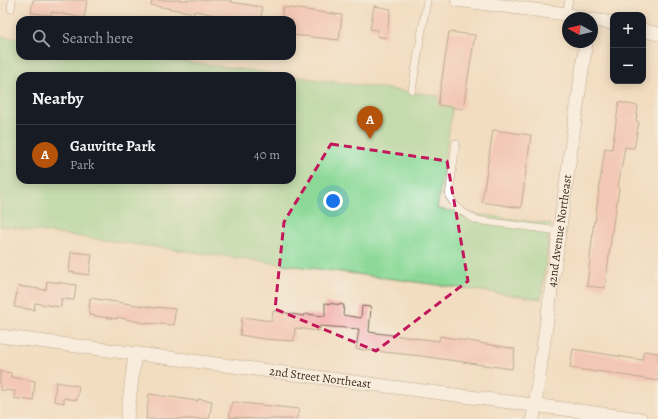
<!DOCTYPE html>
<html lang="en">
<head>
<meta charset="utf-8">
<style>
  :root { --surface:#171b24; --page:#242831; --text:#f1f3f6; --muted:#9ea1a6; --line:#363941; --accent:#b45309 }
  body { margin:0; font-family:Alegreya,serif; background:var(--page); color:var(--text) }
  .controls { position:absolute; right:12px; top:12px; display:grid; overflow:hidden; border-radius:8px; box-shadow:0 2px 10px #0003 }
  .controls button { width:36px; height:36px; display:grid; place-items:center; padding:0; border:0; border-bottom:1px solid var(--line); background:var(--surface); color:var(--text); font:20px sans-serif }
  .compass { position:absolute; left:562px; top:12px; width:36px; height:36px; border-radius:50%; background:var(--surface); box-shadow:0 2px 10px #0003; rotate:278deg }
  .you { position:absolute; left:333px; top:201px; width:14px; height:14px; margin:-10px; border:3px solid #fff; border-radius:50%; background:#1a73e8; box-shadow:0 0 0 6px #1a73e833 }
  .badge { display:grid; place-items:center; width:26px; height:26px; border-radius:50%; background:var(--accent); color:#fff; font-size:13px; font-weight:700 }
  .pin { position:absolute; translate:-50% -33px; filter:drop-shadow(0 1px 2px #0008) }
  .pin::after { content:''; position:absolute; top:21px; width:14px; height:12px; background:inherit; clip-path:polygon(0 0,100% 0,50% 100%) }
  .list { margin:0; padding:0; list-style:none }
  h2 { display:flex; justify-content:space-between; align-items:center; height:52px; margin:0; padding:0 16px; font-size:17px }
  h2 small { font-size:13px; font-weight:400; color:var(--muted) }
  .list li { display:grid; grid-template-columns:26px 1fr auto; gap:12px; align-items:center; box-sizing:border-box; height:60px; padding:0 16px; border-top:1px solid var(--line) }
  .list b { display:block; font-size:15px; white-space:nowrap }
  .list p { margin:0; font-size:13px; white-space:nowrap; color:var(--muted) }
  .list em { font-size:13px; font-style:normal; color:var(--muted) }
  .icon { flex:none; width:22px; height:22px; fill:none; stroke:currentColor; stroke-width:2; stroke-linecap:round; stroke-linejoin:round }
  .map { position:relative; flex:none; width:658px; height:419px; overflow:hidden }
  .search { position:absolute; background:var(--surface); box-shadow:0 2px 10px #0003; left:16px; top:16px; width:280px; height:44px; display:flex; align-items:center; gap:10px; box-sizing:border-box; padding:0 14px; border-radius:12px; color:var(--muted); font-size:15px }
  .panel { position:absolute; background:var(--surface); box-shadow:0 2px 10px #0003; left:16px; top:72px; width:280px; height:112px; border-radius:12px }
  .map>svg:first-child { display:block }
</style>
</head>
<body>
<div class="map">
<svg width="658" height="419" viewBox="0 0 658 419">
  <rect width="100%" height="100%" fill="#f6f6f2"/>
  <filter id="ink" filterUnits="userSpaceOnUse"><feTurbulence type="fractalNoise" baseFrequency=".025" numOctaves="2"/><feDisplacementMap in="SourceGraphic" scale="8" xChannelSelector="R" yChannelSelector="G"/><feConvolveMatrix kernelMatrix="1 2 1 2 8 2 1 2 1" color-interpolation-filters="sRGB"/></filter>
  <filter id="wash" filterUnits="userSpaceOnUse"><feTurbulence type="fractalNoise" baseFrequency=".012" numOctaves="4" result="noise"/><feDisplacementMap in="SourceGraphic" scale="16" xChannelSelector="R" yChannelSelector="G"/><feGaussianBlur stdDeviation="0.9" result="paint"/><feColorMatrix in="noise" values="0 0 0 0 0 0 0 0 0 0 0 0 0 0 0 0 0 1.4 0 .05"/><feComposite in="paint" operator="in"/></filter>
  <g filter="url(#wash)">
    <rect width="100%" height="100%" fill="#f2ddc0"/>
    <path fill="#8cd997" stroke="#64825a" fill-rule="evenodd" d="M0 36 20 39V56H145L454 98 437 209 551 224 541 299 0 226ZM20 76H292V180H20Z"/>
    <g id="blocks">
      <path fill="#f4adaa" d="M33 0H87L84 18 52 12 51 15 31 13Z
        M152 0H231V2L262 7 261 20H242L195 11 194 13 151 5Z
        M374 6 391 9 386 38 377 36 378 30 370 29Z
        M283 7 342 15 339 40 292 35V20H281Z
        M449 32 475 35 463 109 438 105Z
        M619 102 638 106 636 121 639 122 634 148 625 147 618 187 619 188 615 216H614L605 288 587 286 594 221 595 222 600 181 605 148 612 149Z
        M493 130 531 135 521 208 482 202Z
        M71 252 92 254 89 275 69 272Z
        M47 281 76 285 74 300 61 299V307L35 303 34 310 14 307 18 286 46 290Z
        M90 298 156 308V307L175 309 174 325 144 323 117 317V319L89 315Z
        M325 303 344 305 343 315 361 318 362 306 371 307 369 332 439 341 440 336 515 349 512 369 421 356 356 349 359 329 320 326 319 331 295 328 294 341 264 339 240 335 242 317 272 321 273 311 304 316 305 314 325 316Z
        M573 349 642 360 644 351 658 353V381L598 371 597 372 570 368Z
        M0 371 11 373V377L35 381 33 401 14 398 15 391 0 390Z
        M56 382 79 386 77 400 64 398V403L54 401Z
        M149 394 198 401V399L212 401 209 419H146Z
        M232 402 299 409 297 419H257L229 417Z"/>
    </g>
  </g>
  <g filter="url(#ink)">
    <use href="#blocks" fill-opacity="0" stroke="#7b6957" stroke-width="1"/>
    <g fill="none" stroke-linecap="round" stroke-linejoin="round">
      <g stroke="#7b6957" stroke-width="8">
        <path id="lane" d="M11 9 12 0
          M566 14 569 0
          M412 90 427 0
          M456 143 449 196 458 209 476 220 559 231"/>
      </g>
      <g stroke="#7b6957" stroke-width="14">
        <g id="street">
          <path d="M457 0 566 14 582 18"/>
          <path d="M592 20 613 23"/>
          <path d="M643 30 658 34"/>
          <path id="s1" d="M0 336 641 419"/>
          <path d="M127 419 135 354"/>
          <path id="s2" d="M533 419 586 42"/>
        </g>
      </g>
      <use href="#lane" stroke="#fff" stroke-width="7"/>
      <use href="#street" stroke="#fff" stroke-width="13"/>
    </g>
  </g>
  <path d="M0 0H658V419H0ZM331 144 447 161 468 281 376 351 275 309 284 222Z" fill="#f2ddc0" fill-opacity=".55" fill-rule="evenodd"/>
  <path fill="none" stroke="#c2185b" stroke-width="3" stroke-dasharray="8 5" stroke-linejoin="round" d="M331 144 447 161 468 281 376 351 275 309 284 222Z"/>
  <g text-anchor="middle" stroke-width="4" stroke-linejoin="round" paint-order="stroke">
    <g font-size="12" fill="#3b2a1e" stroke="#f6f6f2">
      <text dy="4" stroke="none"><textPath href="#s2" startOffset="190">42nd Avenue Northeast</textPath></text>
      <text dy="4" stroke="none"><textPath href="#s1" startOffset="323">2nd Street Northeast</textPath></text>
    </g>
  </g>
</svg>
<div class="controls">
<button>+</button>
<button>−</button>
</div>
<svg class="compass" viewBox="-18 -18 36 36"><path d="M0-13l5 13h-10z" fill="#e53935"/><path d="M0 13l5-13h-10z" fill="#9ea1a6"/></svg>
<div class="you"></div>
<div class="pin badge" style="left:370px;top:139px">A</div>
<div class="search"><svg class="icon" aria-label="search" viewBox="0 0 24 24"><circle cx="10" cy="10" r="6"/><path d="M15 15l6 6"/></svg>Search here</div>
<section class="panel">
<h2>Nearby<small></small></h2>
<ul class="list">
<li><span class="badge">A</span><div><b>Gauvitte Park</b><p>Park</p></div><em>40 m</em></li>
</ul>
</section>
</div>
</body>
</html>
